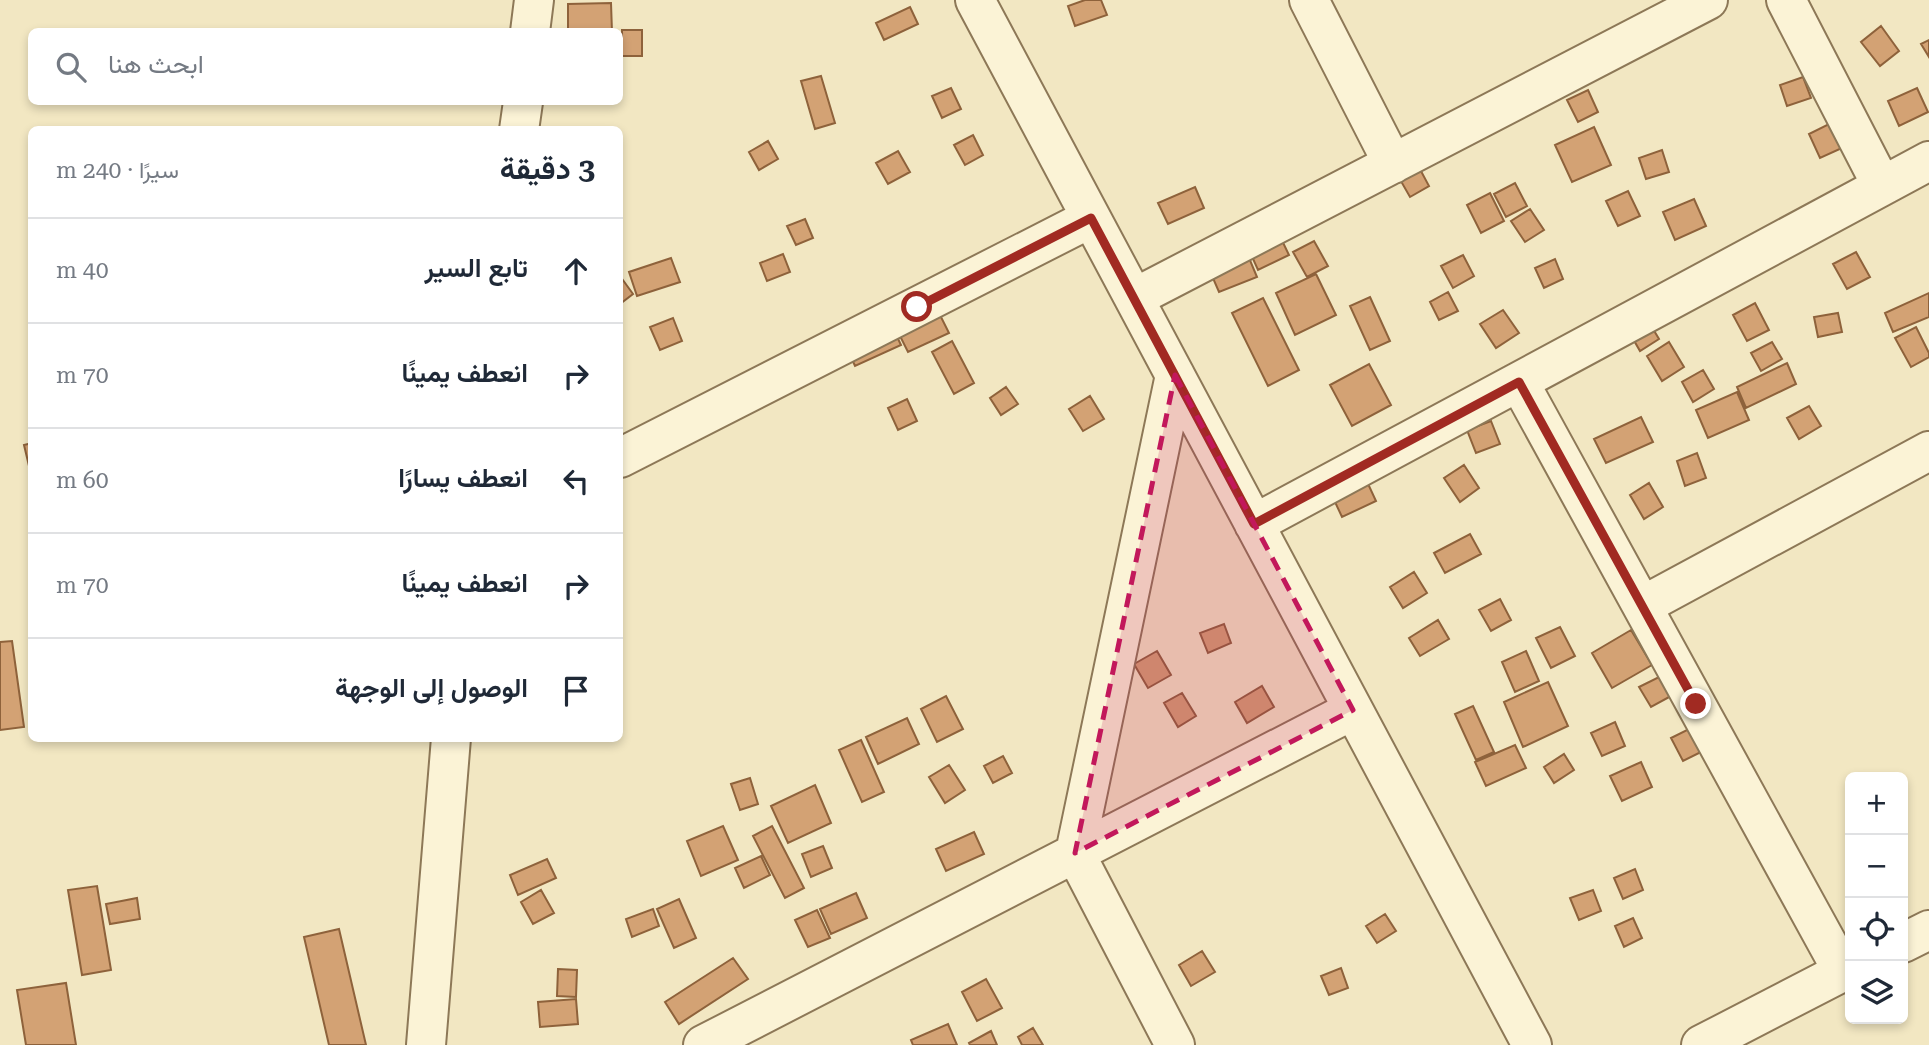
<!DOCTYPE html>
<html lang="ar">
<head>
<meta charset="utf-8">
<style>
  :root { --surface:#fff; --page:#f6f6f7; --text:#1f2937; --muted:#747a83; --line:#e0e1e3 }
  body { margin:0; font-family:"Roboto Serif",Vazirmatn,serif; background:var(--page); color:var(--text); direction:rtl }
  .controls { position:absolute; right:21px; bottom:21px; display:grid; overflow:hidden; border-radius:10px; box-shadow:0 4px 10px #0003 }
  .controls button { width:63px; height:63px; display:grid; place-items:center; padding:0; border:0; border-bottom:2px solid var(--line); background:var(--surface); color:var(--text); font:35px sans-serif }
  .stop { position:absolute; width:21px; height:21px; margin:-16px; border:5px solid #a12a22; border-radius:50%; background:#fff }
  .stop.end { background:#a12a22; border-color:#fff; box-shadow:0 2px 7px #0008 }
  .list { margin:0; padding:0; list-style:none }
  h2 { display:flex; justify-content:space-between; align-items:center; height:91px; margin:0; padding:0 28px; font-size:30px }
  h2 small { font-size:23px; font-weight:400; color:var(--muted) }
  .list li { display:grid; grid-template-columns:46px 1fr auto; gap:21px; align-items:center; box-sizing:border-box; height:105px; padding:0 28px; border-top:2px solid var(--line) }
  .list b { display:block; font-size:26px; white-space:nowrap }
  .list em { font-size:23px; font-style:normal; color:var(--muted) }
  .icon { flex:none; width:38px; height:38px; fill:none; stroke:currentColor; stroke-width:2; stroke-linecap:round; stroke-linejoin:round }
  .map { position:relative; flex:none; width:1929px; height:1045px; overflow:hidden; direction:ltr }
  .search { position:absolute; background:var(--surface); box-shadow:0 4px 10px #0003; left:28px; top:28px; width:595px; height:77px; display:flex; align-items:center; gap:18px; box-sizing:border-box; padding:0 24px; border-radius:10px; color:var(--muted); font-size:26px }
  .panel { position:absolute; background:var(--surface); box-shadow:0 4px 10px #0003; left:28px; top:126px; width:595px; height:616px; border-radius:10px; direction:rtl }
  .map>svg:first-child { display:block }
</style>
</head>
<body>
<div class="map">
<svg width="1929" height="1045" viewBox="0 0 1929 1045">
  <rect width="100%" height="100%" fill="#f2e7c2"/>
  <path fill="#d3a274" stroke="#8e623b" stroke-width="2" d="M1085 0H1101L1107 15 1075 26 1068 6Z
    M611 3 612 32H568V4Z
    M910 7 918 24 884 40 876 23Z
    M1881 26 1899 51 1880 66 1861 42Z
    M622 30H642V56H622Z
    M1929 40V57L1921 44Z
    M821 76 835 123 815 129 801 81Z
    M1803 77 1811 98 1787 106 1780 85Z
    M951 88 961 109 942 118 932 96Z
    M1917 88 1928 112 1899 126 1888 101Z
    M1588 90 1598 112 1578 122 1567 100Z
    M1831 123 1842 148 1820 158 1809 134Z
    M1594 127 1611 165 1572 182 1555 145Z
    M973 135 983 155 965 165 954 145Z
    M768 141 778 159 759 170 749 152Z
    M1662 150 1669 172 1646 179 1639 158Z
    M898 151 910 172 888 184 876 163Z
    M1414 158 1429 186 1410 197 1394 169Z
    M1515 183 1527 206 1506 217 1494 194Z
    M1195 187 1204 208 1168 224 1158 203Z
    M1628 191 1640 216 1618 226 1606 201Z
    M1490 193 1504 221 1481 233 1467 205Z
    M1694 199 1706 226 1675 240 1663 212Z
    M1530 209 1544 230 1525 242 1511 221Z
    M805 219 813 238 796 245 787 226Z
    M1276 228 1289 255 1258 270 1246 243Z
    M1314 241 1328 266 1307 277 1293 252Z
    M1244 246 1257 277 1219 292 1206 262Z
    M1856 252 1870 277 1847 289 1833 264Z
    M783 254 790 272 767 281 760 263Z
    M1463 255 1474 276 1453 288 1441 266Z
    M671 258 680 282 637 296 629 272Z
    M1555 259 1563 279 1544 288 1535 268Z
    M1316 274 1336 315 1295 335 1276 293Z
    M620 276 633 294 620 304Z
    M1448 292 1458 311 1439 320 1430 302Z
    M1929 293V317L1893 332 1885 313Z
    M1370 297 1390 341 1370 350 1350 306Z
    M1263 298 1299 370 1268 386 1232 313Z
    M932 299 949 333 908 352 891 318Z
    M1755 303 1769 330 1747 341 1733 315Z
    M1503 310 1519 333 1496 348 1480 324Z
    M1838 313 1842 332 1818 337 1814 317Z
    M673 318 682 341 660 350 650 327Z
    M1647 319 1659 339 1640 351 1628 330Z
    M890 322 901 345 855 366 845 344Z
    M1916 327 1929 353V357L1911 367 1895 338Z
    M952 341 974 383 954 394 932 352Z
    M1669 342 1684 367 1662 381 1647 356Z
    M1772 342 1782 359 1761 371 1751 353Z
    M1787 363 1796 384 1746 408 1737 387Z
    M1369 364 1391 405 1352 426 1330 385Z
    M1703 370 1714 389 1693 402 1682 382Z
    M1006 387 1018 404 1001 415 990 398Z
    M1737 392 1749 420 1708 438 1696 410Z
    M1090 396 1104 419 1083 431 1069 409Z
    M907 399 917 421 898 430 888 408Z
    M1809 406 1821 426 1799 439 1787 418Z
    M1641 417 1653 442 1606 463 1594 439Z
    M1491 421 1500 444 1476 453 1467 430Z
    M32 443V465L29 466 24 445Z
    M1697 453 1706 478 1685 486 1677 461Z
    M1464 465 1479 488 1460 502 1444 478Z
    M1363 473 1376 501 1342 517 1329 489Z
    M1649 483 1663 507 1644 519 1630 495Z
    M1470 534 1481 554 1445 573 1434 553Z
    M1414 572 1427 593 1403 608 1390 587Z
    M1500 599 1511 620 1491 631 1479 610Z
    M1438 620 1449 639 1420 656 1409 638Z
    M1224 624 1231 643 1208 653 1200 633Z
    M1560 627 1575 656 1551 668 1536 638Z
    M1631 630 1652 665 1612 688 1592 653Z
    M12 641 24 727 0 730V642Z
    M1157 651 1171 675 1148 688 1134 664Z
    M1526 651 1539 681 1515 692 1502 662Z
    M1661 676 1671 696 1651 707 1639 687Z
    M1548 682 1568 726 1523 747 1504 702Z
    M1262 686 1274 707 1247 723 1235 702Z
    M1182 693 1196 716 1178 727 1164 703Z
    M946 696 963 729 937 742 921 709Z
    M1473 706 1494 752 1476 760 1455 714Z
    M907 718 919 744 878 764 866 737Z
    M1615 722 1625 746 1602 756 1591 733Z
    M1691 728 1703 751 1683 761 1671 738Z
    M861 740 884 792 862 802 839 750Z
    M1515 745 1526 768 1486 786 1475 762Z
    M1564 754 1574 770 1554 783 1544 767Z
    M1003 756 1012 773 993 783 984 766Z
    M1641 762 1652 787 1622 801 1610 776Z
    M949 765 965 790 945 803 929 777Z
    M750 778 758 804 740 810 731 784Z
    M815 785 831 823 788 843 771 806Z
    M723 826 738 860 701 876 687 841Z
    M772 826 804 888 785 898 753 836Z
    M974 832 984 854 946 871 936 849Z
    M823 846 832 868 811 877 802 854Z
    M761 856 770 875 744 888 735 868Z
    M547 859 556 878 518 895 510 875Z
    M1635 869 1643 890 1623 899 1614 878Z
    M97 886 111 970 82 975 68 890Z
    M541 890 554 913 533 924 521 902Z
    M1593 890 1601 911 1579 920 1570 898Z
    M856 893 867 918 831 934 820 909Z
    M137 898 140 919 110 924 106 904Z
    M679 899 696 938 674 948 657 909Z
    M653 909 659 926 632 937 626 919Z
    M817 910 830 938 808 947 795 920Z
    M1385 914 1396 931 1377 943 1366 926Z
    M1633 918 1642 938 1624 947 1615 926Z
    M339 929 366 1045H329L304 937Z
    M1202 951 1215 972 1191 986 1179 965Z
    M733 958 748 979 679 1024 665 1002Z
    M1341 968 1348 988 1329 995 1321 976Z
    M558 969 577 970 576 997 557 996Z
    M986 979 1002 1008 977 1021 962 992Z
    M66 983 76 1045H26L17 990Z
    M576 999 578 1024 540 1027 538 1002Z
    M948 1024 957 1045H913L911 1040Z
    M1033 1028 1043 1045H1022L1018 1037Z
    M991 1031 997 1045H970L969 1043Z"/>
  <g fill="none" stroke-linecap="round" stroke-linejoin="round">
    <g stroke="#8d7857" stroke-width="42">
      <path id="street" d="M975 0 1532 1045
        M1309 0 1393 164
        M1786 0 1882 186
        M530 32 534 0
        M519 130 523 102
        M1134 298 1708 0
        M1175 375 1075 853 1175 1045
        M1519 382 1843 972
        M620 458 1091 218
        M1254 524 1929 161
        M1642 606 1929 451
        M1903 943 1929 930
        M426 1045 451 738
        M703 1045 1353 710
        M1701 1045 1850 968"/>
    </g>
    <use href="#street" stroke="#fbf3d6" stroke-width="38"/>
  </g>
  <g fill="none" stroke-linecap="round" stroke-linejoin="round">
    <path stroke="#a12a22" stroke-width="9" d="M917 307 1091 218 1254 524 1519 382 1696 704"/>
  </g>
  <path fill="#c2185b" fill-opacity="0.2" stroke="#c2185b" stroke-width="5" stroke-dasharray="14 9" stroke-linejoin="round" d="M1175 375 1353 710 1075 853Z"/>
</svg>
<div class="controls">
<button>+</button>
<button>−</button>
<button><svg class="icon" aria-label="locate" viewBox="0 0 24 24"><circle cx="12" cy="12" r="6"/><path d="M12 2v4M12 18v4M2 12h4M18 12h4"/></svg></button>
<button><svg class="icon" aria-label="layers" viewBox="0 0 24 24"><path d="M12 4l9 5-9 5-9-5zM3 14l9 5 9-5"/></svg></button>
</div>
<div class="stop" style="left:917px;top:307px"></div>
<div class="stop end" style="left:1696px;top:704px"></div>
<div class="search"><svg class="icon" aria-label="search" viewBox="0 0 24 24"><circle cx="10" cy="10" r="6"/><path d="M15 15l6 6"/></svg>ابحث هنا</div>
<section class="panel">
<h2>3 دقيقة<small>سيرًا · 240 m</small></h2>
<ul class="list">
<li><svg class="icon" aria-label="ahead" viewBox="0 0 24 24"><path d="M12 20V5M6 11l6-6 6 6"/></svg><div><b>تابع السير</b></div><em>40 m</em></li>
<li><svg class="icon" aria-label="right" viewBox="0 0 24 24"><path d="M7 20v-9h11M14 6l5 5-5 5"/></svg><div><b>انعطف يمينًا</b></div><em>70 m</em></li>
<li><svg class="icon" aria-label="left" viewBox="0 0 24 24"><path d="M17 20v-9H6M10 6l-5 5 5 5"/></svg><div><b>انعطف يسارًا</b></div><em>60 m</em></li>
<li><svg class="icon" aria-label="right" viewBox="0 0 24 24"><path d="M7 20v-9h11M14 6l5 5-5 5"/></svg><div><b>انعطف يمينًا</b></div><em>70 m</em></li>
<li><svg class="icon" aria-label="arrive" viewBox="0 0 24 24"><path d="M6 21V4h12l-3 4 3 4H6"/></svg><div><b>الوصول إلى الوجهة</b></div></li>
</ul>
</section>
</div>
</body>
</html>
